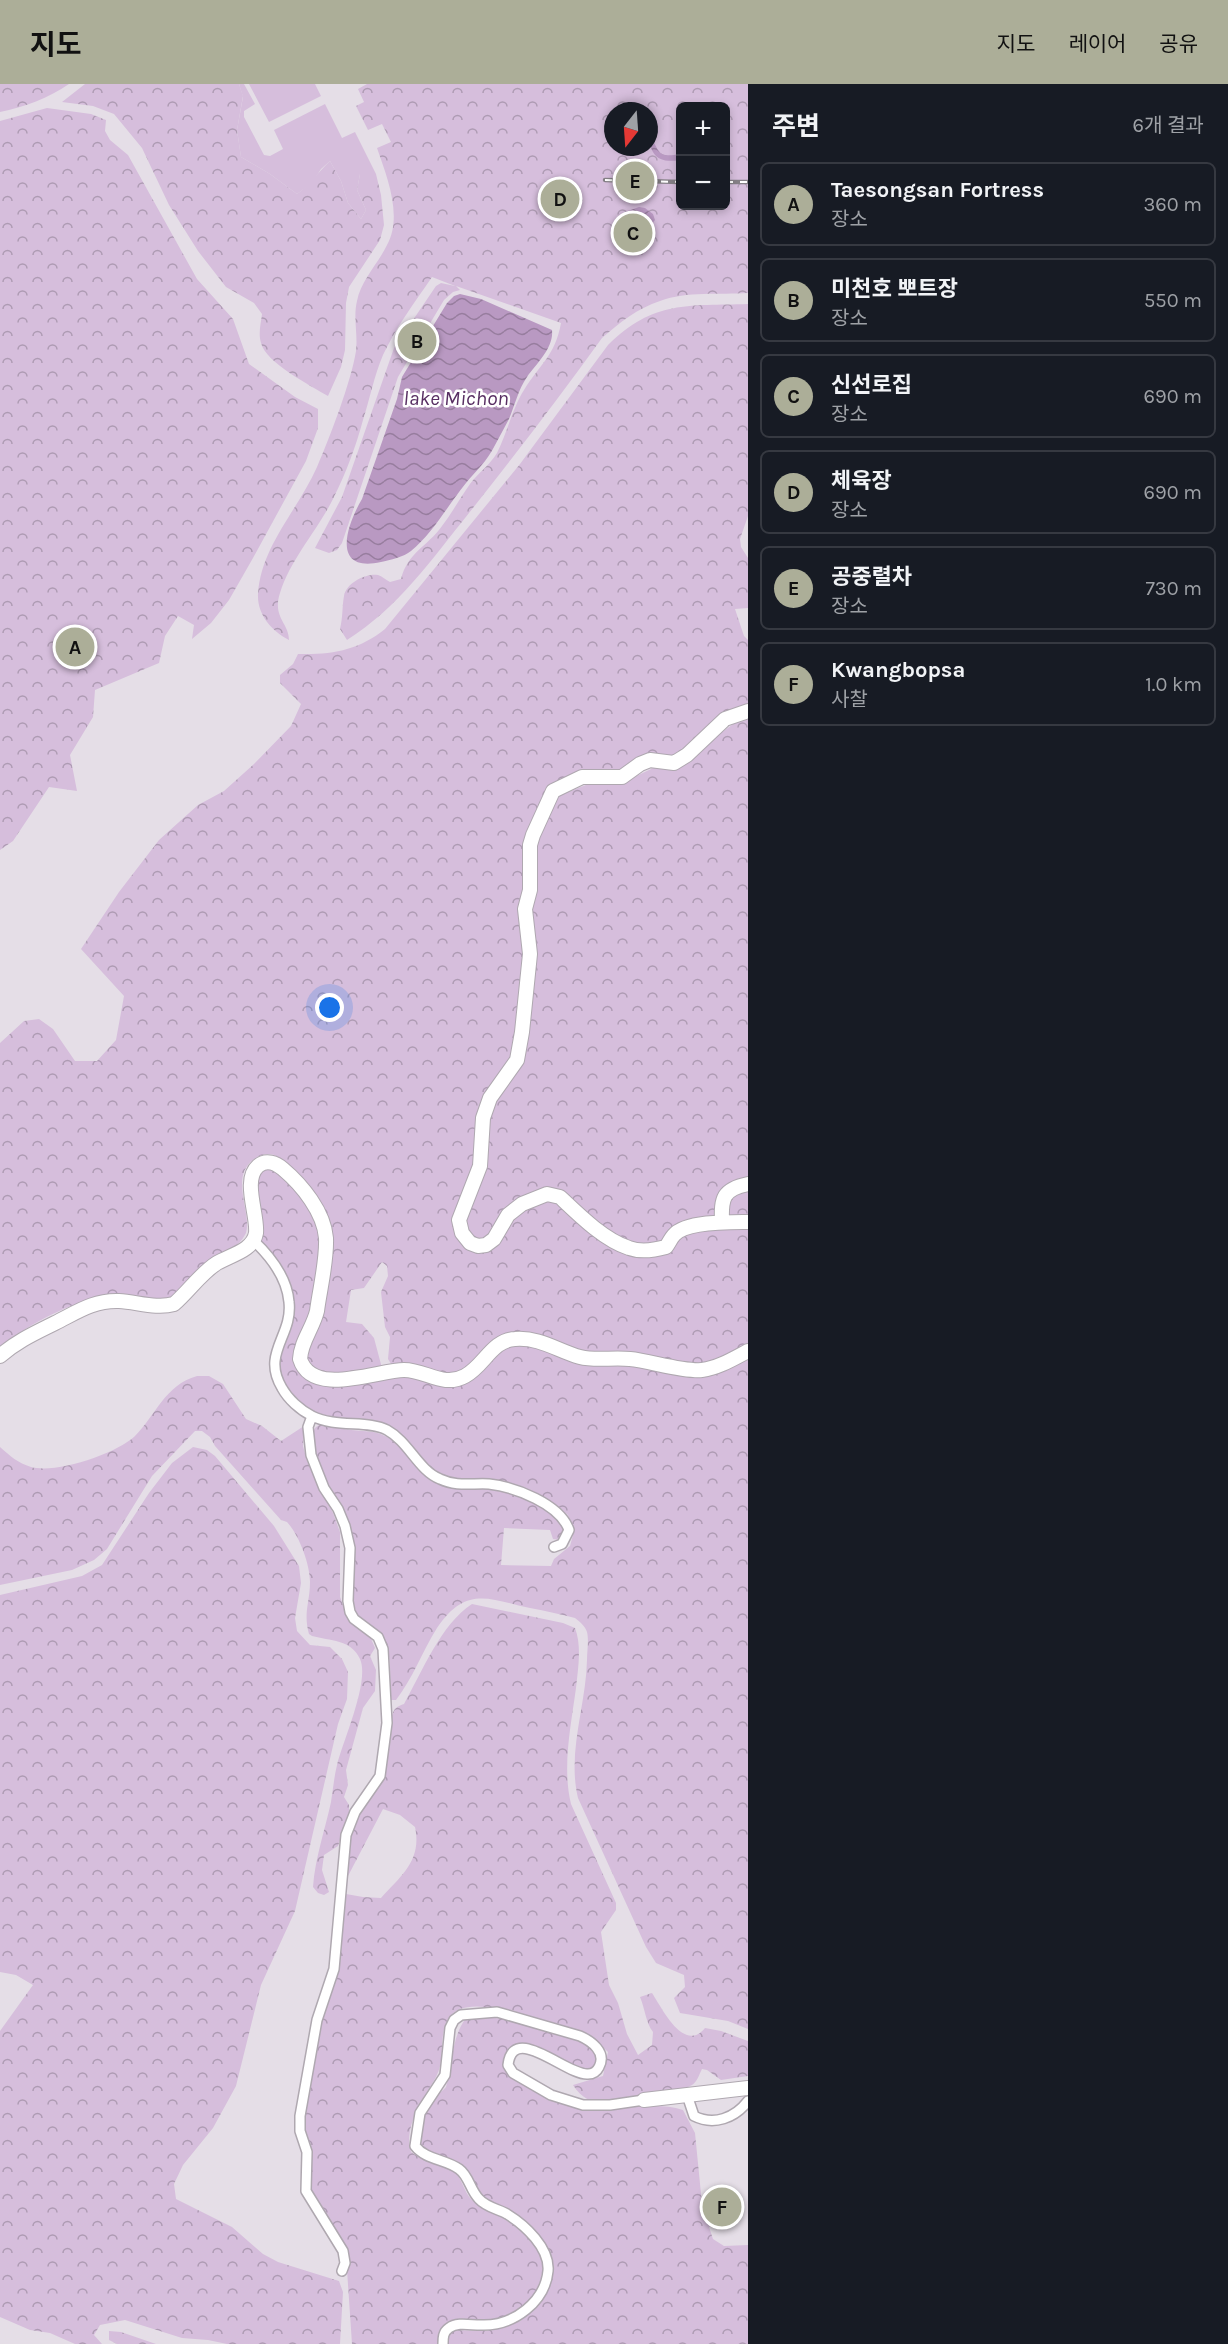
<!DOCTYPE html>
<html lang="ko">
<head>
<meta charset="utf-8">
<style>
  :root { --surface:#171b24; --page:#242831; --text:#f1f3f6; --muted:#9ea1a6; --line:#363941; --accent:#acae98 }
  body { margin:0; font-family:Karla,"Noto Sans KR",sans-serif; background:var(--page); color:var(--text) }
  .controls { position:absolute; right:18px; top:18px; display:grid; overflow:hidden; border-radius:9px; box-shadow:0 3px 9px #0003 }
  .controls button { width:54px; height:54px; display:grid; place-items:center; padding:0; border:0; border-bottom:2px solid var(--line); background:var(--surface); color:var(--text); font:30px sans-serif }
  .compass { position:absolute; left:604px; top:18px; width:54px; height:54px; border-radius:50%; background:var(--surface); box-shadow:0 3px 9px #0003; rotate:197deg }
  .you { position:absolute; left:330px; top:924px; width:21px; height:21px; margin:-15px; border:4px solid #fff; border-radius:50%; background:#1a73e8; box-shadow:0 0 0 9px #1a73e833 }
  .badge { display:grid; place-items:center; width:39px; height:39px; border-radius:50%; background:var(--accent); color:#111; font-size:20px; font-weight:700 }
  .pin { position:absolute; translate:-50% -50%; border:3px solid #fff; box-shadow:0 2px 6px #0006 }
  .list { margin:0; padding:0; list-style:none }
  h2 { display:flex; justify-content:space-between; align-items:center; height:78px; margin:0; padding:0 24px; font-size:26px }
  h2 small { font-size:20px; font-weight:400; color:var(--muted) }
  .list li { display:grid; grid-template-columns:39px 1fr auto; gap:18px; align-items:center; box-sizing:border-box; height:84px; margin:0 12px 12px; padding:0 12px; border:2px solid var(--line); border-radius:9px }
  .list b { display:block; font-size:22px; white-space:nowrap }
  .list p { margin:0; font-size:20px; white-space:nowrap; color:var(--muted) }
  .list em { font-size:20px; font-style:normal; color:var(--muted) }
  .map { position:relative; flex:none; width:748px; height:2260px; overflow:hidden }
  header { display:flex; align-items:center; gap:36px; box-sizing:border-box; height:84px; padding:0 30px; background:var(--accent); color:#111 }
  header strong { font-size:28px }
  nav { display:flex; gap:33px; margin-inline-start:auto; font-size:21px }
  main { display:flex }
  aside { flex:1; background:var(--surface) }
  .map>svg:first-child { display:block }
</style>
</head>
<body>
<header>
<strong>지도</strong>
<nav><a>지도</a><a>레이어</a><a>공유</a></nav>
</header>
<main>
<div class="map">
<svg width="748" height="2260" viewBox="0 0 748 2260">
  <defs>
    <pattern id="forest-crowns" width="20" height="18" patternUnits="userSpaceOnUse" patternTransform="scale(1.5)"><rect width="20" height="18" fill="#d6bedc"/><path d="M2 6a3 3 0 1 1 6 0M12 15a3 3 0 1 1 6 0" fill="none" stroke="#ae9bb3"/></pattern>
    <pattern id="water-waves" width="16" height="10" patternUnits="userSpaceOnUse" patternTransform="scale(1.5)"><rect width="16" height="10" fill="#b999c2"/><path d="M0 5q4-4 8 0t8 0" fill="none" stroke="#977d9e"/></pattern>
  </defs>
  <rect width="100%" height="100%" fill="#e5dee7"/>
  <path fill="#d6bedc" d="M239 0H244L255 20 244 27V33L264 71 270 72 283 65 274 46 325 20 342 54 355 48 376 90H360L357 106 366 126 361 135 348 119 341 97 330 77 321 85 312 99 297 110 270 90 241 73 237 46 243 13Z
    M249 0H315L321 12 269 38Z"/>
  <path fill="url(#forest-crowns)" fill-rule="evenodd" d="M0 0H69C49 14 24 23 0 28Z
    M85 0H239L243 12 237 46 241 73 270 90 297 110C312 99 317 89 330 77L341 97 348 119 361 135 366 126 357 106 360 90H376L381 111 384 141 380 156 349 203 346 219 345 266 341 283 328 312C311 302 265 278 261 259 258 249 261 239 262 230L254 219 226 203 198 167 169 121 142 64 114 30 93 22 62 18Z
    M367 0H748V209C720 211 687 207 660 217 638 224 619 239 602 254 559 314 514 372 469 429 432 475 398 524 347 556L340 545C343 533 342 523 344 512 346 499 366 489 378 491 382 492 386 496 390 498L401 495C408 468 427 463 442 442 452 429 460 414 470 400 478 389 490 381 497 369 507 349 513 323 524 306 540 280 555 272 561 239L456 202 460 206 453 208 444 216 398 293 342 459 337 466 329 469 315 464 342 413 394 264 436 202 441 199 455 202 432 193C415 218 396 243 383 271 374 292 370 314 363 336 356 362 346 389 334 413 318 446 291 474 280 509 272 533 289 539 289 556 272 547 257 531 258 510 261 462 298 426 317 383 330 353 351 298 356 267 358 250 353 233 357 217 361 196 378 180 387 161 403 132 387 93 377 64L391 58 382 40 368 46 356 22 364 18 358 5ZM680 22H726V122H680ZM613 27H649V63H613Z
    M47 24 91 30 106 36 105 47 110 56 128 71 197 195 233 235 249 280 295 313 318 325V344L306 377 253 474 229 516 211 539 192 555 194 541 178 532 165 552 159 579 95 606 93 633 70 671 77 707 49 703 13 757 0 766V37Z
    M748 220V432L740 455 741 463 748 474V524L735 525 744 552 748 556V624L685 668 627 686 594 688 541 723 513 975 499 994 475 1081 457 1121 454 1134 474 1165C484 1158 496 1151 505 1143 521 1129 535 1113 558 1119L646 1170 686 1149 721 1144H748V1264L705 1283 596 1272 517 1252 455 1292 393 1283 388 1275 390 1253 385 1243 381 1208 388 1192 387 1182 382 1178 364 1204 351 1206 346 1238 362 1240 374 1254 382 1284 345 1292 314 1287 303 1276C309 1251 315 1226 322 1201 324 1191 330 1180 330 1170 330 1162 324 1151 321 1144 313 1122 288 1051 254 1075 229 1093 252 1128 246 1149 244 1153 241 1157 238 1160L170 1217C149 1216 115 1211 95 1215 66 1220 23 1244 0 1263V959L24 937 39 935 53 945 75 977H97L116 956 124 912 81 865 119 808 159 756 198 721 224 707 254 680 291 642 301 620 280 599V591L293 580 298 570C332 571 359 566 385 545L520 380 608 261C653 216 689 222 748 220Z
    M748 633V1097L736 1098 718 1131 655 1162 628 1160 547 1107 482 1158 469 1153 465 1139 490 1031 496 1014 512 993 530 823 537 793V753L558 712 596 697 628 696 710 657 736 638Z
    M261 1084 276 1085 300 1110 318 1139 321 1153 313 1226 297 1266 317 1295 406 1290 449 1300 502 1262 519 1259 678 1288 748 1272V1945L728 1937 680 1929 674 1914 685 1903 684 1891 656 1879 646 1863 578 1714C567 1668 586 1622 587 1576 587 1567 589 1556 587 1548 585 1542 580 1538 575 1534 560 1530 546 1527 530 1524 489 1515 466 1501 437 1544 422 1568 413 1594 396 1616H391C388 1594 395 1569 380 1550 374 1542 360 1538 357 1530 352 1518 354 1506 354 1494 354 1471 354 1448 344 1427 340 1419 333 1412 329 1404 323 1393 307 1354 315 1344 322 1336 332 1342 340 1344 354 1348 372 1345 385 1352 405 1362 415 1386 435 1398 452 1408 474 1401 492 1404 517 1409 561 1422 565 1450L560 1456 553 1455 550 1446 504 1444 501 1481 551 1482 554 1475 570 1462 573 1451 568 1431 560 1424 544 1414 498 1398 479 1395 457 1397 442 1392 428 1382 414 1365 396 1350 310 1327 285 1302 280 1292 278 1279 294 1225 285 1195 262 1159 254 1101Z
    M748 1105V1133H729L724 1119 729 1110Z
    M197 1292H209L223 1300 246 1335 262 1342 281 1357 304 1342 303 1362 307 1377 333 1429 340 1448V1513L350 1539 369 1550 375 1564 370 1572 376 1586 375 1607 363 1624 346 1686 348 1701 344 1713 349 1721V1730L338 1762 324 1771 322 1786 329 1808 324 1811 318 1809 313 1803C315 1774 325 1746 331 1718 333 1706 334 1693 337 1681 343 1657 370 1597 360 1575 351 1555 330 1557 312 1552L309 1550C303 1529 310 1518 310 1498 310 1480 299 1451 287 1438L281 1436 215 1362 210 1353 202 1347H195L152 1392 107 1465 94 1476 72 1486 0 1501V1363C10 1372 18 1379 31 1383 56 1390 116 1370 135 1352 156 1331 165 1301 197 1292Z
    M193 1363 207 1366 215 1372 274 1442 299 1482 301 1499 295 1534 297 1547 310 1561 330 1563 342 1575 348 1588 347 1615 338 1640 295 1827 261 1901 236 2002 213 2044 183 2081 174 2100 176 2115 232 2143 263 2170 278 2178 339 2197 343 2208 340 2260H227L208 2256 182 2254 125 2236 100 2241 94 2251 102 2260H75L50 2249 30 2246 0 2233V1947L33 1901 16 1891 0 1888V1511L82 1492 102 1481 149 1409 172 1379Z
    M472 1520 563 1539 575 1544C582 1562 578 1585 576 1604 571 1641 562 1683 571 1720L616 1819V1826L601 1848 609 1901 618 1919 627 1950 638 1971 652 1961 653 1948C646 1939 645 1925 640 1913L652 1909C662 1924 684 1970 705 1944L721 1947 748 1957V1992L721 1996 707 1986 702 1985C699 1991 697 1998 692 2001 679 2009 665 2007 651 2009 623 2013 592 2032 573 2001L603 1992 608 1968C604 1964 599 1960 594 1956 584 1949 567 1947 556 1943 532 1935 465 1906 448 1935 438 1952 446 1975 436 1993 424 2014 403 2042 411 2068 416 2071 421 2075 427 2077 435 2080 446 2081 452 2086 463 2094 463 2107 472 2116 479 2122 489 2126 496 2130 528 2148 555 2169 536 2208 519 2240 487 2237 455 2237L440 2260H352L347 2186 349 2173 346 2163 313 2111 310 2100 304 2034 321 1933 339 1881 346 1810 363 1813 381 1814C402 1791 422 1776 415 1743L400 1731 383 1725 348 1792C342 1782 348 1748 353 1738 359 1724 374 1713 381 1700 390 1684 386 1632 396 1624 398 1622 401 1621 404 1620 422 1588 441 1540 472 1520Z
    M484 1932C508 1936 582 1948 595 1969 597 1974 596 1978 594 1983L586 1988 514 1963C507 1969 501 1977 506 1987 511 1995 520 1999 528 2003 554 2018 580 2024 609 2024 635 2025 657 2018 683 2026L695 2049 703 2130 728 2133 733 2137 709 2143 713 2155 724 2162 748 2161V2260H447V2254L454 2246 486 2247 520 2237 535 2225 543 2210 552 2192 553 2180 547 2165 536 2150 512 2128 487 2116 480 2110 463 2084 421 2064C416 2050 423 2028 431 2016 435 2011 442 2008 446 2003 453 1980 451 1954 466 1934Z
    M109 2247 121 2248 156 2260H117L109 2256Z"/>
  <path fill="url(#water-waves)" d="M649 48C659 66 656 75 680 70V76C657 80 649 70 649 48Z
    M639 123 645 124 653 130 655 136 651 141 646 142C639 137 630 137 623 131L625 128Z
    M460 210 481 215 552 246C554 264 536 280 527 293 518 306 515 321 509 335 504 344 499 354 494 363 487 377 476 387 466 399 448 421 433 449 411 467 404 473 390 476 381 478 331 489 346 442 362 415L397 315 402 293 447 219 454 212Z"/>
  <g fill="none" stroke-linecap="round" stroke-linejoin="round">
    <g stroke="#afa8b0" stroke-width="12">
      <path id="street" d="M253 1156C270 1172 287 1193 289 1218 293 1252 261 1269 282 1304 288 1315 300 1326 312 1332 336 1344 368 1336 387 1346 409 1358 418 1386 440 1395 457 1403 472 1399 489 1400 515 1403 560 1420 569 1446L562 1460 554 1463
        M312 1332 308 1343 311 1371 324 1404 338 1425 345 1442 350 1464 348 1517 350 1528 354 1535 378 1553 383 1565 387 1639 380 1692 355 1728 346 1751 334 1885 317 1936 300 2032V2047L307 2068 306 2107 343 2167 345 2179 342 2187
        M687 2011 694 2032C714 2042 735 2034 748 2017
        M443 2260C443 2254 443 2248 449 2244 458 2237 473 2242 484 2241 514 2241 545 2218 548 2187 550 2164 525 2141 507 2130 498 2125 486 2123 479 2115 470 2106 469 2092 459 2085 445 2075 426 2076 415 2062L420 2029 445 1991 450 1944 454 1936 461 1931 497 1928 580 1952C591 1957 607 1968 599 1983 597 1987 593 1990 588 1990 567 1992 513 1938 508 1981L513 1989 551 2011 583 2021H610L644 2016"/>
    </g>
    <g stroke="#afa8b0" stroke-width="16">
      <path id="secondary" d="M748 627 725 635 687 671 674 679 650 676 640 680 622 693H582L553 707 533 751 530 761V806L525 825 530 870 522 948 517 976 490 1014 483 1034 480 1082 459 1136 462 1149 470 1159 478 1162 486 1161 494 1155 508 1131 522 1120 547 1110 560 1113C579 1131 604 1156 629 1164 640 1168 655 1166 666 1163 669 1159 671 1154 674 1151 686 1137 731 1138 748 1138
        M722 1138C721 1114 723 1105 748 1100
        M0 1272C17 1257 35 1249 55 1239 77 1228 94 1216 119 1217 137 1218 157 1225 174 1220 189 1207 201 1189 217 1179 230 1171 253 1167 256 1149 258 1131 242 1096 258 1082 266 1075 276 1079 283 1085 302 1101 324 1128 326 1154 327 1177 320 1204 317 1227 313 1244 301 1257 300 1275 312 1314 378 1286 404 1286 426 1286 443 1304 465 1292 484 1282 492 1256 515 1255 540 1253 558 1267 580 1273 596 1277 613 1273 630 1275 650 1277 684 1288 702 1286 718 1284 733 1275 748 1267
        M644 2016 748 2004"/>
    </g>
    <use href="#street" stroke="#fff" stroke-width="9"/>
    <use href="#secondary" stroke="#fff" stroke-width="14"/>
    <g stroke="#858086" stroke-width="4.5">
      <path id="rail" d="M605 96 680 98
        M726 98H748"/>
    </g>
    <use href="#rail" stroke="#fff" stroke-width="2" stroke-dasharray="7" stroke-linecap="butt"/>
  </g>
  <g text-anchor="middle" stroke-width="5" stroke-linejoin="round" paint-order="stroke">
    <g font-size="21" font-style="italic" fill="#582f63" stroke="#fff">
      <text x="456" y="321">lake Michon</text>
    </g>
  </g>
</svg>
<div class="controls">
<button>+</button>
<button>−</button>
</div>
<svg class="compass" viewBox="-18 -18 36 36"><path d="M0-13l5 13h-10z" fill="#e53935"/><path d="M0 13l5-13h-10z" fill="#9ea1a6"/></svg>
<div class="you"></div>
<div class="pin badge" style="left:75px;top:563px">A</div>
<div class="pin badge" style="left:417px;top:257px">B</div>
<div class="pin badge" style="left:633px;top:149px">C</div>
<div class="pin badge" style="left:560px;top:115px">D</div>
<div class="pin badge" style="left:635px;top:97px">E</div>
<div class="pin badge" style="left:722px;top:2123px">F</div>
</div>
<aside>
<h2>주변<small>6개 결과</small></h2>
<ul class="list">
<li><span class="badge">A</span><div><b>Taesongsan Fortress</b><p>장소</p></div><em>360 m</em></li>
<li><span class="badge">B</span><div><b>미천호 뽀트장</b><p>장소</p></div><em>550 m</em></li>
<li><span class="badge">C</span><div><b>신선로집</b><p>장소</p></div><em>690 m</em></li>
<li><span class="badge">D</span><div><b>체육장</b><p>장소</p></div><em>690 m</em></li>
<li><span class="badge">E</span><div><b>공중렬차</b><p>장소</p></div><em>730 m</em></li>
<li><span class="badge">F</span><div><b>Kwangbopsa</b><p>사찰</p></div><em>1.0 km</em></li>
</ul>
</aside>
</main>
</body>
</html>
